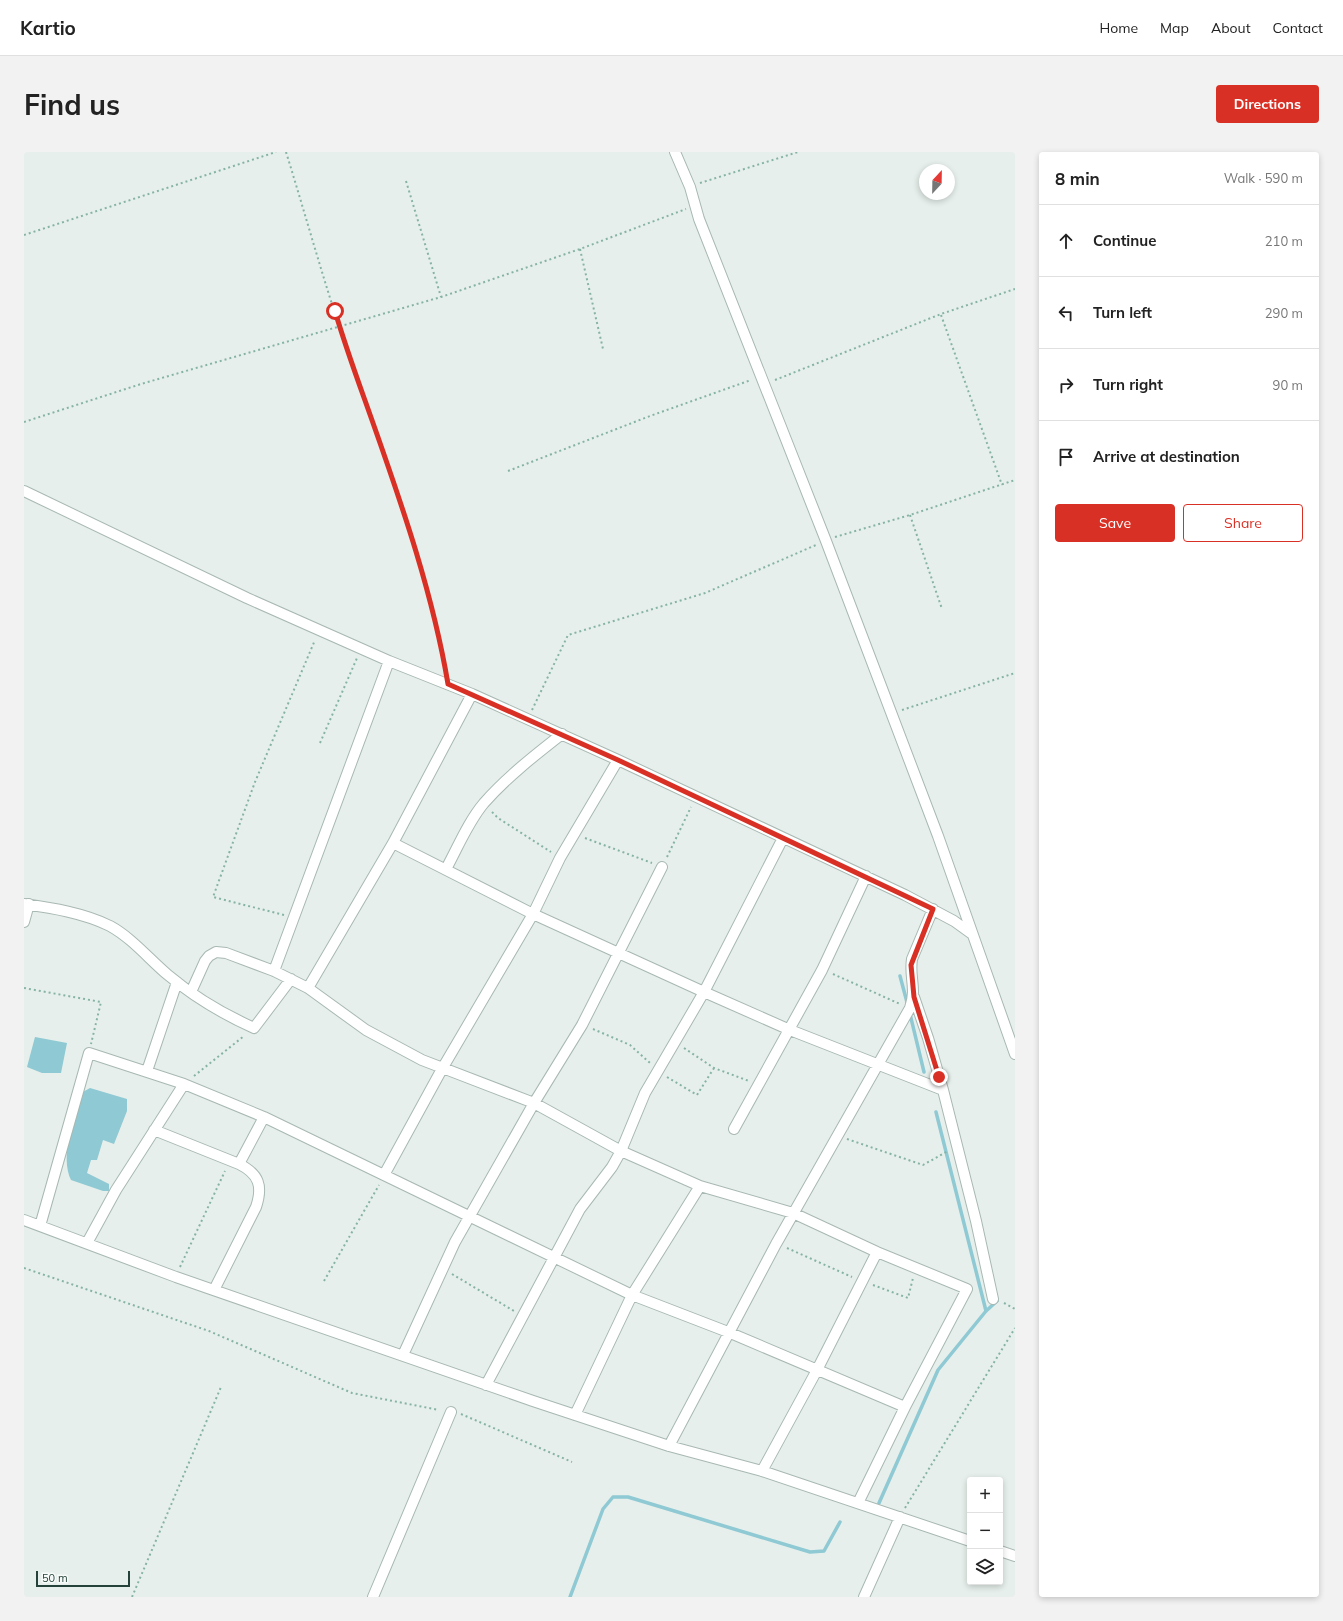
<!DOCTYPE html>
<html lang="en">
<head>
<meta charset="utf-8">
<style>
  :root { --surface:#fff; --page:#f2f2f2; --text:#222; --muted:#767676; --line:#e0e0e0; --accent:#d93025 }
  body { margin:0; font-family:Mulish,sans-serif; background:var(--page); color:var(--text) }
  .controls { position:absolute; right:12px; bottom:12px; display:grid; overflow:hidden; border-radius:4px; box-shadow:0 2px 6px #0003 }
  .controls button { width:36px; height:36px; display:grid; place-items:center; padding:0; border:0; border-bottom:1px solid var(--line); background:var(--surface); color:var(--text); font:20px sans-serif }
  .compass { position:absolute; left:895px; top:12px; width:36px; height:36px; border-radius:50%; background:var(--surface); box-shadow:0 2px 6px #0003; rotate:22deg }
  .scale { position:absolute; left:12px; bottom:10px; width:94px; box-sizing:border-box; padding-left:4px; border:2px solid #24423a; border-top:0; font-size:11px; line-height:14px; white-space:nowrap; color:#24423a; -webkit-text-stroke:3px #f7fbf9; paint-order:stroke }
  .stop { position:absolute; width:12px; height:12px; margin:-9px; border:3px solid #d93025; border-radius:50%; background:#fff }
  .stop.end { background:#d93025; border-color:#fff; box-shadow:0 1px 4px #0008 }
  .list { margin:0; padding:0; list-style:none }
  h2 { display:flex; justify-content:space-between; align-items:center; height:52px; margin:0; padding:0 16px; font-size:17px }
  h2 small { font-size:13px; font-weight:400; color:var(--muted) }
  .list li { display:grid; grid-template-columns:26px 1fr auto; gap:12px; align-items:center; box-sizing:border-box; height:72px; padding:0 16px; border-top:1px solid var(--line) }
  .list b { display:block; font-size:15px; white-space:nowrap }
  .list em { font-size:13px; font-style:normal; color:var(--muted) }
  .actions { display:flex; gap:8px; padding:12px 16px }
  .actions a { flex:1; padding:9px 0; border:1px solid var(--accent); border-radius:4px; text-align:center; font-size:14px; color:var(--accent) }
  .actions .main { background:var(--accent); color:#fff }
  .icon { flex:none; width:22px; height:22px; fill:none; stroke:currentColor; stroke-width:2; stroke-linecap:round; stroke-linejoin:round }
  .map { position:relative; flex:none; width:991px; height:1445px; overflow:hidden; border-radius:4px }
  header { display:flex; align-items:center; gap:24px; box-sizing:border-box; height:56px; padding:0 20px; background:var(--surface); border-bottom:1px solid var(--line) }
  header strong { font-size:19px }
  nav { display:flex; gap:22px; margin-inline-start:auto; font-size:14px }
  .intro { display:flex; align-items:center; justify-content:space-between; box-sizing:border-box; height:96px; padding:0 24px }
  h1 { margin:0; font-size:28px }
  .button { padding:10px 18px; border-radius:4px; background:var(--accent); color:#fff; font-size:14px; font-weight:700 }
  main { display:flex; gap:24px; padding:0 24px }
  aside { flex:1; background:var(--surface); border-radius:4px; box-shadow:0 2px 6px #0003 }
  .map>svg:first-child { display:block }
</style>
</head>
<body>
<header>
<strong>Kartio</strong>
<nav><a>Home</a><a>Map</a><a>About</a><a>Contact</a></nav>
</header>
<div class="intro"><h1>Find us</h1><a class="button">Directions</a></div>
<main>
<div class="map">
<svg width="991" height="1445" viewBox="0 0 991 1445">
  <rect width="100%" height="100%" fill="#e6efeb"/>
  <path fill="#8ec9d4" d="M11 885 43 891 37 921H18L3 915Z
    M66 936 103 947V959L90 992 79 988 73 1008H67L63 1021 85 1032V1039H79L47 1028C36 1005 49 964 57 941Z"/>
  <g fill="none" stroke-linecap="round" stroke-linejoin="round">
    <path stroke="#8ec9d4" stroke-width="3.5" d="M876 824 884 854
      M886 862 900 920
      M912 960 962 1159
      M855 1351 914 1218 962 1159 973 1149
      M546 1445 579 1357 589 1345H604L786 1400 800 1399 816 1370"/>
    <g stroke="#a8b8b2" stroke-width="12">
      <path id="minor" d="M651 0 666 35 675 67 802 389 914 684 991 902
        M0 339 223 446 365 509 448 542 594 608 881 743 930 769 948 782
        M369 691 509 762 680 840 766 878 919 938
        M422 717C434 695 444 670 460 651 483 625 511 603 538 582
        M0 752C28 756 60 761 86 774 108 786 125 807 144 823 170 845 199 862 230 876L267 827
        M0 770 5 752
        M250 819 365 509
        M284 836 369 691 448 542
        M167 840 181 809 185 804 192 800 202 801 250 819 284 836 342 878 398 908 510 951 597 999 676 1034 769 1061 853 1100 943 1137 881 1255 834 1351
        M890 845 904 886 919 938 952 1069 969 1147
        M123 919 153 830
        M710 977 798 818 842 724
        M130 978 215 1012C235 1022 239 1034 232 1055L190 1138
        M215 1012 240 965
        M360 1023 418 917 509 762 536 706 594 608
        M0 1068 152 1125 509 1249 645 1294 738 1319 946 1389
        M16 1074 65 901 160 932 240 965 608 1143 704 1180 881 1255
        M63 1091 92 1038 160 932
        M379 1203 431 1090 510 951 558 873 638 715
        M462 1233 556 1057 588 1015 597 999 621 941 680 840 759 686
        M551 1263 608 1143 676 1034
        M645 1294 752 1092 886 856C893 836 885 825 888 807L909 757
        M738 1319 793 1218 853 1100
        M976 1399 991 1404
        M349 1445 427 1260
        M840 1445 876 1365"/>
    </g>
    <path stroke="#86b3a5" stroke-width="2" stroke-dasharray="2 3" stroke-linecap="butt" d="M262 0C280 58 296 116 315 174 353 288 402 401 422 521
      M382 29 417 145
      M676 31 774 0
      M0 83 252 0
      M556 97 579 197
      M917 163 978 333
      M751 228 917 162 991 137
      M0 270 117 232 417 145 556 97 662 57
      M484 319 626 264 727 228
      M886 363 918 457
      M811 385 886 363 991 328
      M508 558 544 483 681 441 792 393
      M878 558 991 521
      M296 591 333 506
      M468 660 474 666 527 700
      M561 686 628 711
      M643 705 667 655
      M260 763 189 745 231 630 291 488
      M809 822 876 852
      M0 836 77 850 67 892
      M569 877 606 893 626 911
      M660 896 690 916 725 929
      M170 924 220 884
      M643 925 673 943 690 916
      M823 987 899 1013 924 999
      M763 1096 828 1125
      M156 1115 201 1019
      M0 1116 185 1179 328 1241 415 1258
      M428 1122 490 1159
      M300 1129 355 1033
      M849 1133 884 1146 889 1126
      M980 1151 991 1157
      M437 1262 548 1310
      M881 1356 991 1176
      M108 1445 197 1235"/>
    <use href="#minor" stroke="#fff" stroke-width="10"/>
  </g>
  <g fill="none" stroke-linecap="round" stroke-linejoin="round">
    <path stroke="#d93025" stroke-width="5" d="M311 159C322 197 336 234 349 271 379 356 409 443 424 532L594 608 909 757 887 813 890 845 915 925"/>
  </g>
</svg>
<div class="controls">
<button>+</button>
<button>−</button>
<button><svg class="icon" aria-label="layers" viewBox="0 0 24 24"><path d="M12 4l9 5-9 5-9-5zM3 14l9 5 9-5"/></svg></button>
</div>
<svg class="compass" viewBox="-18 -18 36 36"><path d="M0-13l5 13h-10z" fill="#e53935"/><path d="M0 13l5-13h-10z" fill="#767676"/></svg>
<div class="scale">50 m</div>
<div class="stop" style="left:311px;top:159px"></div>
<div class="stop end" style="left:915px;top:925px"></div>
</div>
<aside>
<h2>8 min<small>Walk · 590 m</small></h2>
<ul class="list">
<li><svg class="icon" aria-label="ahead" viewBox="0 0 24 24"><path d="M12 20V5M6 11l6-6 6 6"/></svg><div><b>Continue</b></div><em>210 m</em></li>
<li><svg class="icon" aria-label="left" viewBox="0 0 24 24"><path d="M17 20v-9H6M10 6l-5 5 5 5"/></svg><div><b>Turn left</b></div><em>290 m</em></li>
<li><svg class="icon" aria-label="right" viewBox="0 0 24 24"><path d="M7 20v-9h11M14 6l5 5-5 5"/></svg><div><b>Turn right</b></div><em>90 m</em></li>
<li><svg class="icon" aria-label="arrive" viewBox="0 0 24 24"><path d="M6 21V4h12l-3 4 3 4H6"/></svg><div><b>Arrive at destination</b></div></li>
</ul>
<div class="actions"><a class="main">Save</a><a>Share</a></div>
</aside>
</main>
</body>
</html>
